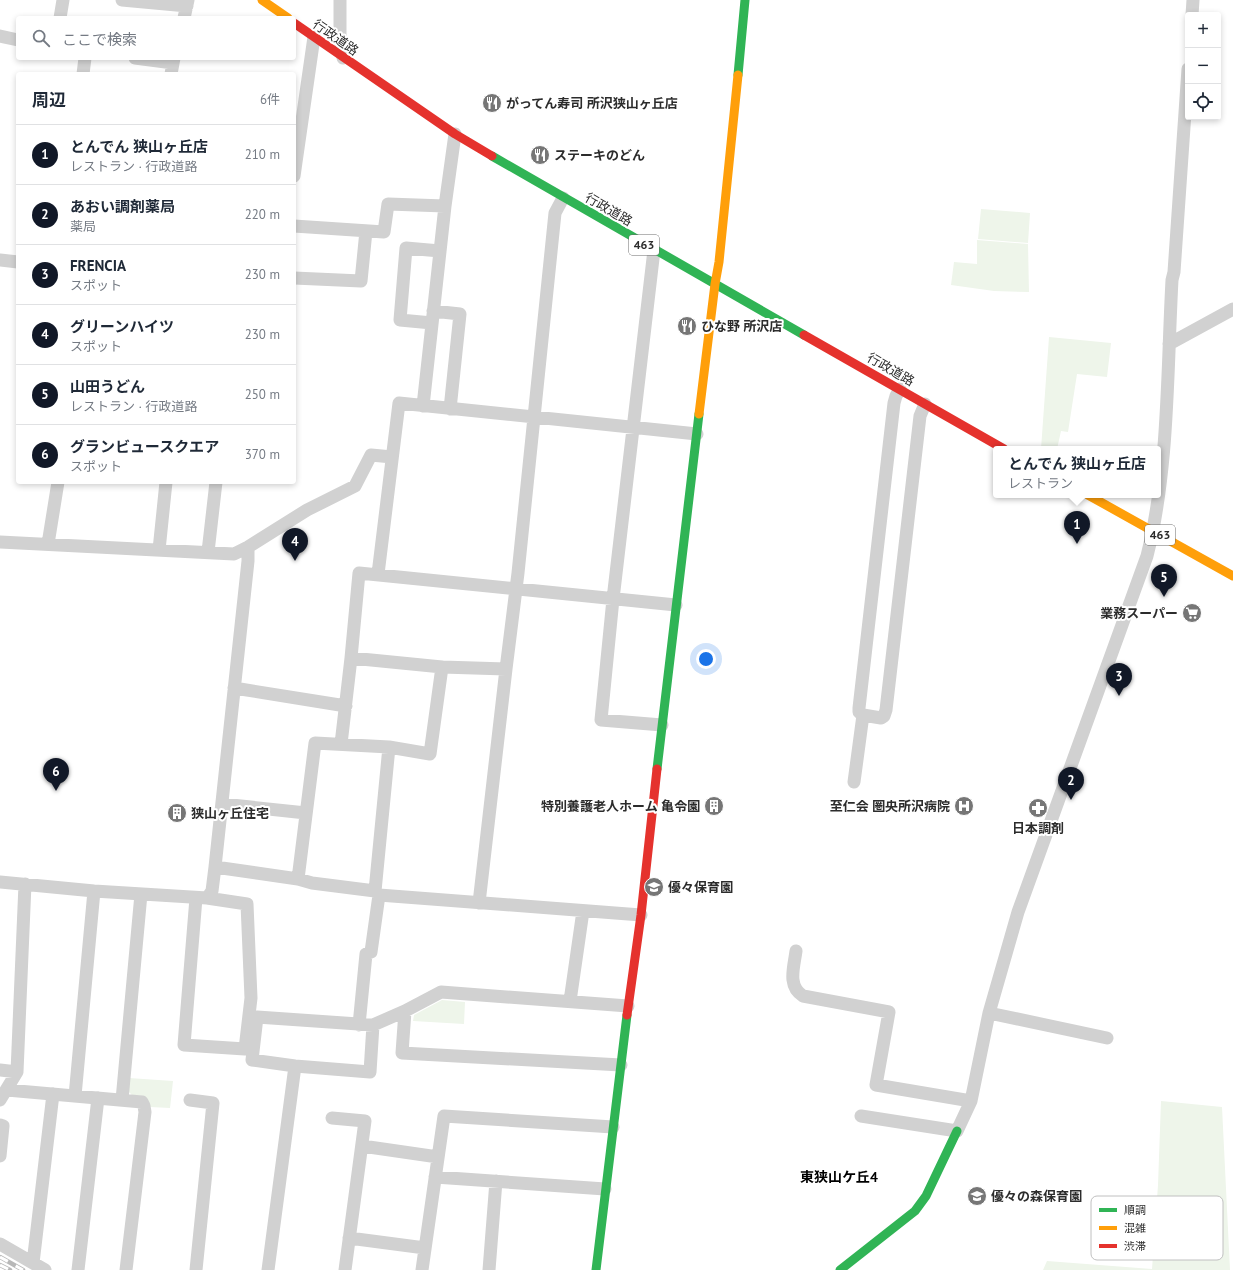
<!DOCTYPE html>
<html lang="ja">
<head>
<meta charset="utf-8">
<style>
  :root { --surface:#fff; --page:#f6f6f7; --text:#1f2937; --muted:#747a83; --line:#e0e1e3; --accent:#111827 }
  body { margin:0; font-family:"PT Sans","Noto Sans JP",sans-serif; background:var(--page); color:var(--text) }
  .controls { position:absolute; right:12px; top:12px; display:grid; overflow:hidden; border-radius:4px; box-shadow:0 2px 6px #0003 }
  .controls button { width:36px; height:36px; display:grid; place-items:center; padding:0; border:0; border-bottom:1px solid var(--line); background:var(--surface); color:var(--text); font:20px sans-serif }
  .you { position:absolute; left:706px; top:659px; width:14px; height:14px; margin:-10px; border:3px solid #fff; border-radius:50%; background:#1a73e8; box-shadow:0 0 0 6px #1a73e833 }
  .badge { display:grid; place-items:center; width:26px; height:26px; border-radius:50%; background:var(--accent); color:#fff; font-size:13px; font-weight:700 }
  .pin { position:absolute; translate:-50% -33px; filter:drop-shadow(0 1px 2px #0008) }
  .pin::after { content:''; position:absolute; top:21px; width:14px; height:12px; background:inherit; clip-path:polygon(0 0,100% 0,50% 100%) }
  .popup { position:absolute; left:993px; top:446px; width:168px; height:52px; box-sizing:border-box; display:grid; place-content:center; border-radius:4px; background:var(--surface); filter:drop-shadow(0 1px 3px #0005); font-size:13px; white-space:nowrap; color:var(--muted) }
  .popup b { font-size:15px; color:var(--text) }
  .popup::after { content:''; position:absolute; left:50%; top:100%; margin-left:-8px; border:8px solid transparent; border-top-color:var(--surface) }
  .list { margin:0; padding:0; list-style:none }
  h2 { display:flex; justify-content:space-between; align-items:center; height:52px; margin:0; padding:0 16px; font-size:17px }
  h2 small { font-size:13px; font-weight:400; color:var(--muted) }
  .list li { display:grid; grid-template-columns:26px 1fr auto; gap:12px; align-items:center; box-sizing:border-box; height:60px; padding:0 16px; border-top:1px solid var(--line) }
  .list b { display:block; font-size:15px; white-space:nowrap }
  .list p { margin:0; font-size:13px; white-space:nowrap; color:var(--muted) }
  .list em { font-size:13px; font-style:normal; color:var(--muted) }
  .icon { flex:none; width:22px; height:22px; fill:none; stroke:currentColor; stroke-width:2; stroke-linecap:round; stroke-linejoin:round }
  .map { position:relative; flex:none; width:1233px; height:1270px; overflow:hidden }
  .search { position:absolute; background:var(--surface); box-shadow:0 2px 6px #0003; left:16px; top:16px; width:280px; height:44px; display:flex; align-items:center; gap:10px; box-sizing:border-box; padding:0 14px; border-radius:4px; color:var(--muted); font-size:15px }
  .panel { position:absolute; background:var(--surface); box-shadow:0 2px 6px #0003; left:16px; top:72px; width:280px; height:412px; border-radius:4px }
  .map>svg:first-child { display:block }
</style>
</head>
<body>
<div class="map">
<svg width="1233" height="1270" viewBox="0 0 1233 1270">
  <rect width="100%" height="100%" fill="#fff"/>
  <path fill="#eef5ea" d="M981 209 1030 213 1028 243 978 239Z
    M977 240 1028 244 1029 292 994 291 951 285 954 262 977 264Z
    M1049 337 1111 343 1107 377 1077 374 1068 432 1061 431 1057 449H1041Z
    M442 1000 465 1002 464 1024 413 1021 414 1015Z
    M129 1078 173 1081 170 1108 150 1107 143 1096 132 1095 128 1091Z
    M1161 1101 1222 1107 1230 1270H1043L1047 1261 1152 1269 1158 1185Z"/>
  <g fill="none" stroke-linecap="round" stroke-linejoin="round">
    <path stroke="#d1d1d1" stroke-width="13" d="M122 0 187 6
      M340 0V34L343 58
      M1192 15 1193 0
      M60 18 63 0
      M184 18 188 0
      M0 36 18 40
      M135 58 173 63
      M83 74 85 58
      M171 74 174 58
      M294 176 314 37
      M294 226 384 232 388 204 445 206
      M654 250 613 599 601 720 662 725
      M0 260 18 262
      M294 278 361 281 366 231
      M433 311 460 314 450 409
      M432 323 400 320 406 248 440 251
      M1169 344 1233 309
      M423 406 445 206 455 134
      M0 542 234 554 248 547 307 510 355 486 371 455 392 457
      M48 544 58 482
      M159 550 166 482
      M208 552 216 482
      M378 574 399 403 697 434
      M351 658 442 667 506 669
      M234 688 346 706
      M863 715 881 718 884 716 886 710 920 416 925 404
      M341 744 351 658 359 573 676 605
      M854 782 863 715 859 712V708L894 403 896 396 900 389
      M222 804 306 813
      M215 867 298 879 312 883 375 891 379 895 641 915
      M298 879 315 743 389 747 430 754 442 667
      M0 882 94 891 207 898 212 891 215 867 248 561V547
      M375 891 389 747
      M196 898 184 1045 245 1049 251 998 247 904 207 898
      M479 903 506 669 518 573 555 213 563 198
      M796 951C794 967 787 986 803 996L889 1012 876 1085 971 1101
      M570 1001 583 911
      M405 1011 402 1053 621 1065
      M989 1013 1107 1038
      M359 1025 366 954 371 952 379 895
      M373 1025 370 1072 295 1066 252 1060 257 1017 373 1025 405 1011 441 992 628 1006
      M0 1070 17 1072
      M7 1090 142 1102 144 1106 145 1112 126 1270
      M75 1096 94 891
      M0 1100 17 1072 25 884
      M122 1100 141 894
      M190 1100 213 1103 196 1270
      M861 1116 957 1131 971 1101 989 1013 1018 912 1147 556C1169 469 1167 371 1172 280L1174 272 1188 69
      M332 1118 365 1121 345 1270
      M0 1125 3 1126 0 1156
      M362 1146 438 1157
      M435 1177 605 1189
      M349 1238 425 1248
      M0 1244 45 1270
      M33 1263 53 1094
      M78 1270 98 1098
      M268 1270 295 1066
      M422 1270 444 1116 613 1127
      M489 1270 496 1181"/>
    <path stroke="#30b455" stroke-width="9" d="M738 75 745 0
      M492 156 804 335
      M657 769 699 414
      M596 1270 627 1015
      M840 1270 915 1211 926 1196 957 1131"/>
    <path stroke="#ff9f0a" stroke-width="9" d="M262 0 288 18
      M699 414 715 284 719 262 738 75
      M1088 495 1233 576"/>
    <path stroke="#e5322d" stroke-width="9" d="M294 23 455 134 492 156
      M804 335 1004 449
      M627 1015 641 915 657 769"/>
    <g stroke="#b8b8b8" stroke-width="4.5">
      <path id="rail" d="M0 1257 23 1270
        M0 1265 10 1270"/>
    </g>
    <use href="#rail" stroke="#fff" stroke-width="3" stroke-dasharray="9" stroke-linecap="butt"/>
  </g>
  <defs>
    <g id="restaurant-disc" transform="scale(1)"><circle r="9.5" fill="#767676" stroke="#fff"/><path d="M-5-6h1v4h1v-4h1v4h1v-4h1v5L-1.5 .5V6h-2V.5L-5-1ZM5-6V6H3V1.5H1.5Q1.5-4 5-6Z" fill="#fff"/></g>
    <g id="supermarket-disc" transform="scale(1)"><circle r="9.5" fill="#767676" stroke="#fff"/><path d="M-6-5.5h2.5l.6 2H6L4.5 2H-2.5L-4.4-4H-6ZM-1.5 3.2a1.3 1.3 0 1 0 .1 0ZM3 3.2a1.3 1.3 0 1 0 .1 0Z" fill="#fff"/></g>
    <g id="building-disc" transform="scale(1)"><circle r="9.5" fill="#767676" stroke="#fff"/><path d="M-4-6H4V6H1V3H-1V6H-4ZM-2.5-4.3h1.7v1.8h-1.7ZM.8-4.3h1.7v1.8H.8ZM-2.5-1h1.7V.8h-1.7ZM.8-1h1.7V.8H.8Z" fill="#fff"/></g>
    <g id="hospital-disc" transform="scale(1)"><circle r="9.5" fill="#767676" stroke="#fff"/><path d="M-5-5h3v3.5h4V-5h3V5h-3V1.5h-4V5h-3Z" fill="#fff"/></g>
    <g id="pharmacy-disc" transform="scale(1)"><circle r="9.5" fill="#767676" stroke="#fff"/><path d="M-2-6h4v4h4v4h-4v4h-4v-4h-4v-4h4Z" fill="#fff"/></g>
    <g id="school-disc" transform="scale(1)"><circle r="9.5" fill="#767676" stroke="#fff"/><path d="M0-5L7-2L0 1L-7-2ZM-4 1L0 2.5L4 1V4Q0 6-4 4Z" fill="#fff"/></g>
  </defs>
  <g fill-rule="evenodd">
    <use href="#restaurant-disc" x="492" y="103"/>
    <use href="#restaurant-disc" x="540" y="155"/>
    <use href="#restaurant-disc" x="687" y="326"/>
    <use href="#supermarket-disc" x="1192" y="613"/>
    <use href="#building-disc" x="714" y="806"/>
    <use href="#hospital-disc" x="964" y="806"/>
    <use href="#pharmacy-disc" x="1038" y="808"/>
    <use href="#building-disc" x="177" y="813"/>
    <use href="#school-disc" x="654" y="887"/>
    <use href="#school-disc" x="977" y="1196"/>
  </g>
  <g text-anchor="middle" stroke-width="4" stroke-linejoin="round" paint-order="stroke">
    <g fill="#fff" stroke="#6b6b6b" stroke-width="1">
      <rect x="629" y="235" width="30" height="20" rx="3"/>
      <rect x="1145" y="525" width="30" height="20" rx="3"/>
    </g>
    <g font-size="12" font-weight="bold" fill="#2c2c2c">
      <text x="644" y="249">463</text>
      <text x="1160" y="539">463</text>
    </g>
    <g font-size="13" fill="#2c2c2c" stroke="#fff">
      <text transform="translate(336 37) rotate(35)" y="5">行政道路</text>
      <text transform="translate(609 209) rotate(30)" y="5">行政道路</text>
      <text transform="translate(891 369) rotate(30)" y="5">行政道路</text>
    </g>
    <g font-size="13" font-weight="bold" fill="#2c2c2c" stroke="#fff" text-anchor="start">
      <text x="506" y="108">がってん寿司 所沢狭山ヶ丘店</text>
      <text x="554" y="160">ステーキのどん</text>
      <text x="701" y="331">ひな野 所沢店</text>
      <text x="1178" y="618" text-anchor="end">業務スーパー</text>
      <text x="700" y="811" text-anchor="end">特別養護老人ホーム 亀令園</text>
      <text x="950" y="811" text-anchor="end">至仁会 圏央所沢病院</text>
      <text x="191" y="818">狭山ヶ丘住宅</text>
      <text x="1038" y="833" text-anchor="middle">日本調剤</text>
      <text x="668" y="892">優々保育園</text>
      <text x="991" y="1201">優々の森保育園</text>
    </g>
    <g font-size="14" font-weight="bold" fill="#000" stroke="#fff">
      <text x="839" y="1182">東狭山ケ丘4</text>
    </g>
  </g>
  <rect x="1091" y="1196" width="132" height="64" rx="6" fill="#fff" stroke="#c0c0c0" stroke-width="1"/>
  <rect x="1099" y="1208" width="18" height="4" fill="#30b455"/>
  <rect x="1099" y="1226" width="18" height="4" fill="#ff9f0a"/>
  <rect x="1099" y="1244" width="18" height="4" fill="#e5322d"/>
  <g font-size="11" fill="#2c2c2c">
    <text x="1124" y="1214">順調</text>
    <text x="1124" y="1232">混雑</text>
    <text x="1124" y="1250">渋滞</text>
  </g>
</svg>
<div class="controls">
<button>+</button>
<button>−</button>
<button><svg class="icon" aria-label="locate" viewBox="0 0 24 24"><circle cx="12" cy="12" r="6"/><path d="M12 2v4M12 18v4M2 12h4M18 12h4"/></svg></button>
</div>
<div class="you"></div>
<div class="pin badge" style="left:1077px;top:544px">1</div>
<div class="popup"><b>とんでん 狭山ヶ丘店</b>レストラン</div>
<div class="pin badge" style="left:1071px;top:800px">2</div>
<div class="pin badge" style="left:1119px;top:696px">3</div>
<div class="pin badge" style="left:295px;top:561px">4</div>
<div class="pin badge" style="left:1164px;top:597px">5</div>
<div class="pin badge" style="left:56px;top:791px">6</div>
<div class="search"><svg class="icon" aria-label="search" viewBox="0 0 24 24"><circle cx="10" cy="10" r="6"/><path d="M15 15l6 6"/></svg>ここで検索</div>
<section class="panel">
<h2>周辺<small>6件</small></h2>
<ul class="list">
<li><span class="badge">1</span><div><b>とんでん 狭山ヶ丘店</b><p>レストラン · 行政道路</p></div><em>210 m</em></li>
<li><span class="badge">2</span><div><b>あおい調剤薬局</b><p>薬局</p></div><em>220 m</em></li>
<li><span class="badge">3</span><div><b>FRENCIA</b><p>スポット</p></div><em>230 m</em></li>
<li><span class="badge">4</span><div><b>グリーンハイツ</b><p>スポット</p></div><em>230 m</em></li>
<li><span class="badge">5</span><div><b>山田うどん</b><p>レストラン · 行政道路</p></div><em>250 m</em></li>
<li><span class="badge">6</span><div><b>グランビュースクエア</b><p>スポット</p></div><em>370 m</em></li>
</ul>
</section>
</div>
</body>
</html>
